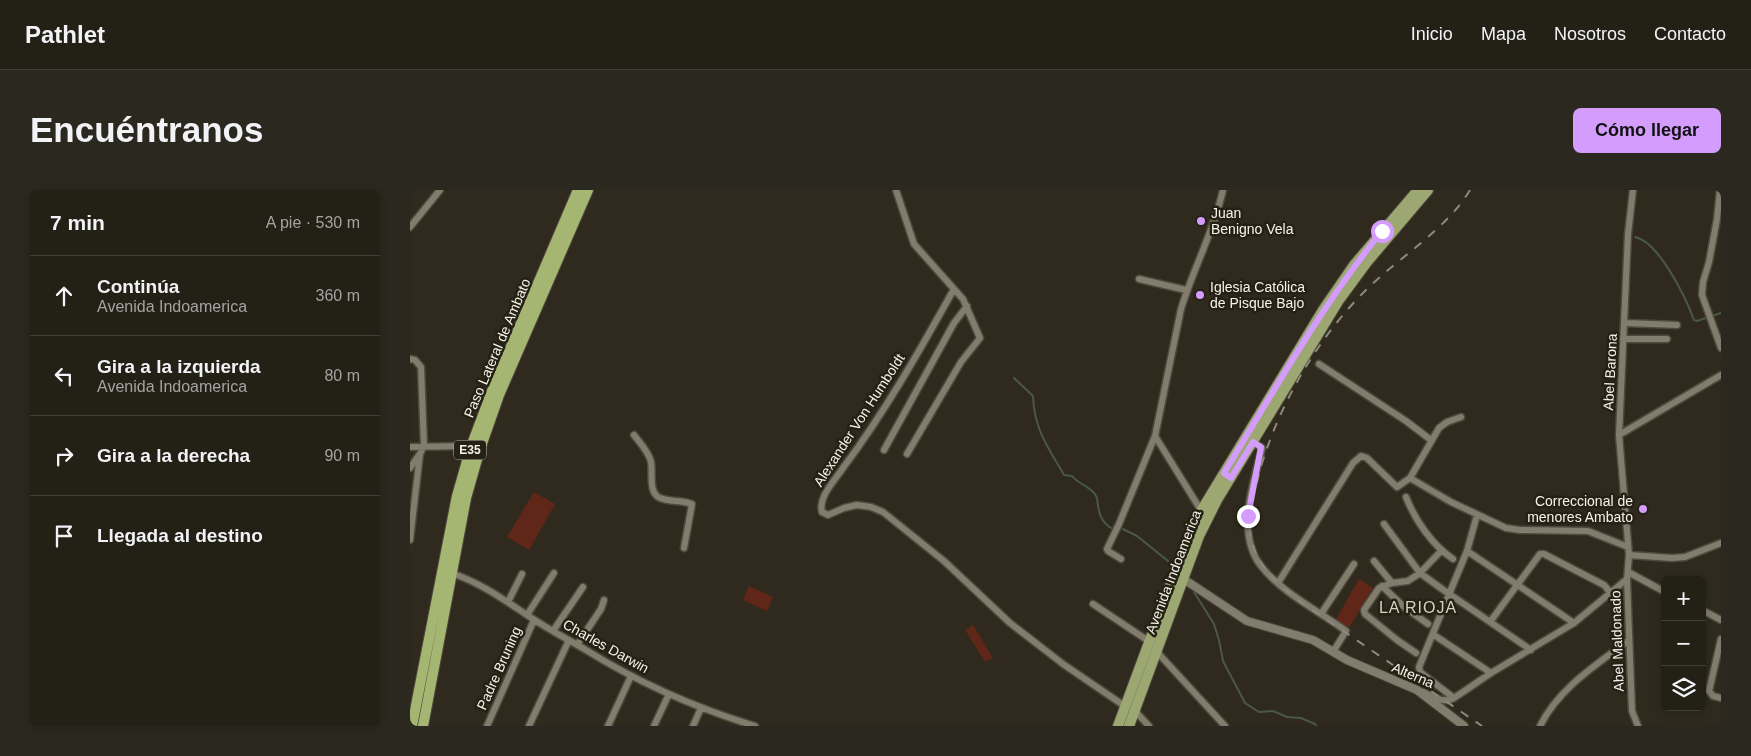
<!DOCTYPE html>
<html lang="es">
<head>
<meta charset="utf-8">
<style>
  :root { --surface:#232016; --page:#2b281f; --text:#f1f3f6; --muted:#a3a3a1; --line:#403e35; --accent:#d49cfc }
  body { margin:0; font-family:Helvetica,sans-serif; background:var(--page); color:var(--text) }
  .controls { position:absolute; right:15px; bottom:15px; display:grid; overflow:hidden; border-radius:8px; box-shadow:0 2px 8px #0003 }
  .controls button { width:45px; height:45px; display:grid; place-items:center; padding:0; border:0; border-bottom:1px solid var(--line); background:var(--surface); color:var(--text); font:25px sans-serif }
  .stop { position:absolute; width:15px; height:15px; margin:-11px; border:4px solid #d49cfc; border-radius:50%; background:#fff }
  .stop.end { background:#d49cfc; border-color:#fff; box-shadow:0 1px 5px #0008 }
  .list { margin:0; padding:0; list-style:none }
  h2 { display:flex; justify-content:space-between; align-items:center; height:65px; margin:0; padding:0 20px; font-size:21px }
  h2 small { font-size:16px; font-weight:400; color:var(--muted) }
  .list li { display:grid; grid-template-columns:32px 1fr auto; gap:15px; align-items:center; box-sizing:border-box; height:80px; padding:0 20px; border-top:1px solid var(--line) }
  .list b { display:block; font-size:19px; white-space:nowrap }
  .list p { margin:0; font-size:16px; white-space:nowrap; color:var(--muted) }
  .list em { font-size:16px; font-style:normal; color:var(--muted) }
  .icon { flex:none; width:28px; height:28px; fill:none; stroke:currentColor; stroke-width:2; stroke-linecap:round; stroke-linejoin:round }
  .map { position:relative; flex:none; width:1311px; height:536px; overflow:hidden; border-radius:8px }
  header { display:flex; align-items:center; gap:30px; box-sizing:border-box; height:70px; padding:0 25px; background:var(--surface); border-bottom:1px solid var(--line) }
  header strong { font-size:24px }
  nav { display:flex; gap:28px; margin-inline-start:auto; font-size:18px }
  .intro { display:flex; align-items:center; justify-content:space-between; box-sizing:border-box; height:120px; padding:0 30px }
  h1 { margin:0; font-size:35px }
  .button { padding:12px 22px; border-radius:8px; background:var(--accent); color:#111; font-size:18px; font-weight:700 }
  main { display:flex; gap:30px; padding:0 30px }
  aside { flex:1; background:var(--surface); border-radius:8px; box-shadow:0 2px 8px #0003 }
  .map>svg:first-child { display:block }
</style>
</head>
<body>
<header>
<strong>Pathlet</strong>
<nav><a>Inicio</a><a>Mapa</a><a>Nosotros</a><a>Contacto</a></nav>
</header>
<div class="intro"><h1>Encuéntranos</h1><a class="button">Cómo llegar</a></div>
<main>
<aside>
<h2>7 min<small>A pie · 530 m</small></h2>
<ul class="list">
<li><svg class="icon" aria-label="ahead" viewBox="0 0 24 24"><path d="M12 20V5M6 11l6-6 6 6"/></svg><div><b>Continúa</b><p>Avenida Indoamerica</p></div><em>360 m</em></li>
<li><svg class="icon" aria-label="left" viewBox="0 0 24 24"><path d="M17 20v-9H6M10 6l-5 5 5 5"/></svg><div><b>Gira a la izquierda</b><p>Avenida Indoamerica</p></div><em>80 m</em></li>
<li><svg class="icon" aria-label="right" viewBox="0 0 24 24"><path d="M7 20v-9h11M14 6l5 5-5 5"/></svg><div><b>Gira a la derecha</b></div><em>90 m</em></li>
<li><svg class="icon" aria-label="arrive" viewBox="0 0 24 24"><path d="M6 21V4h12l-3 4 3 4H6"/></svg><div><b>Llegada al destino</b></div></li>
</ul>
</aside>
<div class="map">
<svg width="1311" height="536" viewBox="0 0 1311 536">
  <rect width="100%" height="100%" fill="#2f2a1d"/>
  <path fill="#602719" d="M124 302 145 314 119 360 97 347Z
    M949 389 963 398 937 441 924 433Z
    M339 396 363 407 357 421 333 410Z
    M563 435 583 468 575 472 555 440Z"/>
  <g fill="none" stroke-linecap="round" stroke-linejoin="round">
    <path stroke="#4a5849" stroke-width="2" d="M1225 47C1249 52 1276 108 1284 130L1287 131 1311 123
      M604 188 623 206C624 239 638 257 654 285L662 286C668 294 682 297 686 306 688 309 687 312 688 315 689 325 692 332 701 338
      M713 339 727 346 758 371
      M784 402 804 434 809 450 813 471 835 513 849 522 863 521 877 527 891 528 905 534 906 536"/>
    <g stroke="#4d493d" stroke-width="9">
      <path id="minor" d="M486 0 504 54 544 99
        M1223 0 1218 44 1209 245 1219 365 1217 389 1222 521 1228 536
        M1310 0 1307 29 1299 72 1293 92 1292 105 1311 158
        M0 37 30 0
        M729 89 776 100
        M1215 133 1267 135
        M1213 149H1257
        M0 169 5 170 11 177 14 256 10 264 0 350
        M909 174 996 231 1021 250
        M224 245C230 253 239 262 241 272 243 283 238 303 250 308 260 312 272 310 282 314L274 358
        M1209 245 1311 185
        M745 246 792 322
        M843 252 852 258C847 280 839 303 838 325 837 342 840 362 851 376 872 403 909 421 936 441L923 462
        M0 257 51 256
        M474 260 544 133 557 116
        M497 264 551 172 570 148 553 109 544 99C510 160 475 222 433 278 425 290 408 307 412 322L418 325 434 318 447 315 461 317 473 322 534 371 600 433 653 474 716 517
        M0 278 9 265
        M1000 288 1029 238 1037 232 1051 227
        M996 307C1005 330 1022 355 1043 369
        M974 334 1010 383 1032 399 1121 460
        M1057 361 1164 433
        M1219 365 1262 368 1275 367 1311 353
        M711 369 698 361 697 359 709 334 745 246 771 119C783 79 804 41 813 0
        M964 371 982 393
        M1218 382 1255 402
        M41 383C69 392 93 409 117 425 136 438 157 449 176 460 229 493 286 518 345 536
        M868 393 943 273 951 266 957 268 987 297 1000 288 1041 312 1096 338 1110 340 1178 341 1218 357
        M972 396 993 416 1018 434
        M98 412 112 384
        M683 414 740 452
        M1292 420 1311 430
        M911 424 944 374
        M117 425 144 383
        M1080 432 1130 364H1134L1194 395 1200 402
        M143 441 173 397
        M1024 445 1081 483
        M1311 449 1299 501 1303 506 1311 508
        M167 455 191 419 194 410
        M747 462 815 536
        M1006 463 987 450 955 424 954 420 969 398 982 393 998 391 1010 383 1031 361
        M1013 502C1023 507 1033 514 1044 508L1081 483 1164 433 1217 389
        M1044 508 1010 482 1009 477 1057 361 1067 325
        M725 521 739 536
        M77 536 124 430
        M119 536 159 450
        M198 536 221 486
        M244 536 259 504
        M283 536 291 518
        M1130 536C1149 498 1186 475 1219 450"/>
    </g>
    <g stroke="#4d493d" stroke-width="10">
      <path id="tertiary" d="M769 386 837 431 903 450 937 470 1007 500 1054 536"/>
    </g>
    <g stroke="#4d493d" stroke-width="12">
      <path id="primary" d="M708 536 770 369 791 321 913 120 944 75 1008 0
        M719 536 789 346 807 310 929 110 957 72 1018 0"/>
    </g>
    <g stroke="#4d493d" stroke-width="12">
      <path id="trunk" d="M2 536 47 306 61 257 82 201 168 0
        M13 536 56 308 70 259 89 205 178 0"/>
    </g>
    <use href="#minor" stroke="#817c6c" stroke-width="6"/>
    <use href="#tertiary" stroke="#817c6c" stroke-width="8"/>
    <use href="#primary" stroke="#9ca771" stroke-width="10"/>
    <use href="#trunk" stroke="#a5b673" stroke-width="10"/>
    <path stroke="#8d897e" stroke-width="2" stroke-dasharray="9 9" stroke-linecap="butt" d="M1060 0C1036 40 989 67 956 100 905 150 862 226 846 296 841 313 837 330 841 348 847 376 867 393 888 410L1072 536"/>
  </g>
  <g fill="none" stroke-linecap="round" stroke-linejoin="round">
    <path stroke="#d49cfc" stroke-width="6" d="M838 326 851 257 843 252 821 288 814 283C864 201 911 116 972 41"/>
  </g>
  <g fill="#d49cfc" stroke="#252114" stroke-width="2">
    <circle cx="791" cy="31" r="5"/>
    <circle cx="790" cy="105" r="5"/>
    <circle cx="1233" cy="319" r="5"/>
  </g>
  <g text-anchor="middle" stroke-width="5" stroke-linejoin="round" paint-order="stroke">
    <rect fill="#252114" stroke="#b7b4aa" stroke-width="1" x="44" y="250.5" width="32" height="19" rx="4"/>
    <g font-size="12" font-weight="bold" fill="#f6f3ea">
      <text x="60" y="264">E35</text>
    </g>
    <g font-size="14" fill="#f6f3ea" stroke="#252114" text-anchor="start">
      <text x="801" y="28">Juan<tspan x="801" dy="16">Benigno Vela</tspan></text>
      <text x="800" y="102">Iglesia Católica<tspan x="800" dy="16">de Pisque Bajo</tspan></text>
      <text x="1223" y="316" text-anchor="end">Correccional de<tspan x="1223" dy="16">menores Ambato</tspan></text>
    </g>
    <g font-size="14" fill="#f6f3ea" stroke="#252114">
      <text transform="translate(87 158) rotate(-67)" y="5">Paso Lateral de Ambato</text>
      <text transform="translate(1200 182) rotate(-87)" y="5">Abel Barona</text>
      <text transform="translate(449 230) rotate(-57)" y="5">Alexander Von Humboldt</text>
      <text transform="translate(763 382) rotate(-69)" y="5">Avenida Indoamerica</text>
      <text transform="translate(1207 451) rotate(-92)" y="5">Abel Maldonado</text>
      <text transform="translate(196 456) rotate(29)" y="5">Charles Darwin</text>
      <text transform="translate(89 478) rotate(-66)" y="5">Padre Bruning</text>
      <text transform="translate(1003 485) rotate(23)" y="5">Alterna</text>
    </g>
    <g font-size="16" letter-spacing="1" fill="#d6d1c0" stroke="#252114">
      <text x="1008" y="423">LA RIOJA</text>
    </g>
  </g>
</svg>
<div class="controls">
<button>+</button>
<button>−</button>
<button><svg class="icon" aria-label="layers" viewBox="0 0 24 24"><path d="M12 4l9 5-9 5-9-5zM3 14l9 5 9-5"/></svg></button>
</div>
<div class="stop" style="left:972px;top:41px"></div>
<div class="stop end" style="left:838px;top:326px"></div>
</div>
</main>
</body>
</html>
